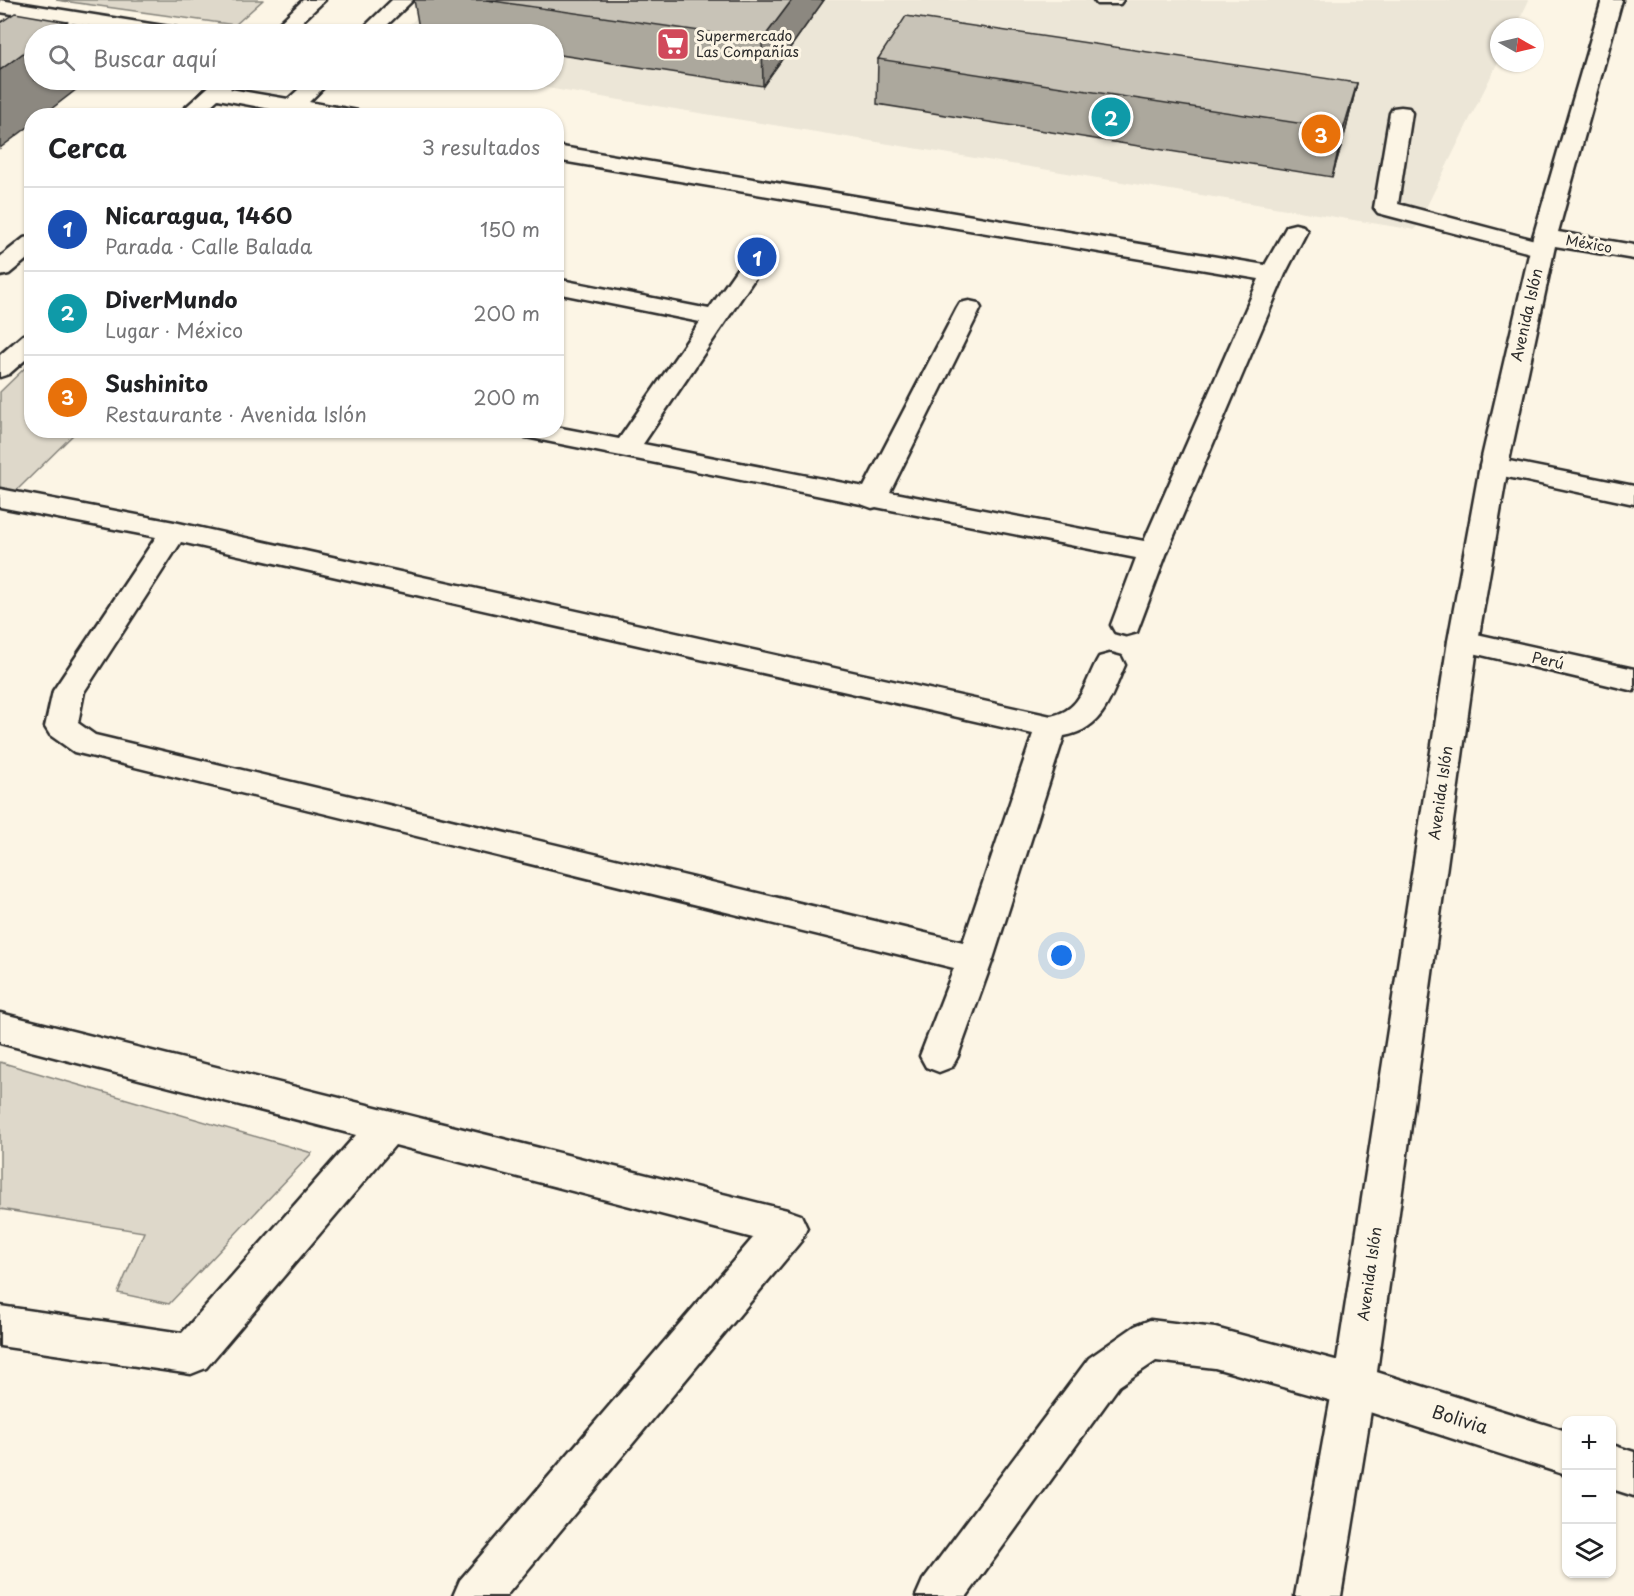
<!DOCTYPE html>
<html lang="es">
<head>
<meta charset="utf-8">
<style>
  :root { --surface:#fff; --page:#f2f2f2; --text:#202124; --muted:#757577; --line:#e0e0e0; --accent:#d1495b }
  body { margin:0; font-family:"Playpen Sans",sans-serif; background:var(--page); color:var(--text) }
  .controls { position:absolute; right:18px; bottom:18px; display:grid; overflow:hidden; border-radius:12px; box-shadow:0 2px 4px #0004 }
  .controls button { width:54px; height:54px; display:grid; place-items:center; padding:0; border:0; border-bottom:2px solid var(--line); background:var(--surface); color:var(--text); font:30px sans-serif }
  .compass { position:absolute; left:1490px; top:18px; width:54px; height:54px; border-radius:50%; background:var(--surface); box-shadow:0 2px 4px #0004; rotate:98deg }
  .you { position:absolute; left:1062px; top:956px; width:21px; height:21px; margin:-15px; border:4px solid #fff; border-radius:50%; background:#1a73e8; box-shadow:0 0 0 9px #1a73e833 }
  .badge { display:grid; place-items:center; width:39px; height:39px; border-radius:50%; background:var(--accent); color:#fff; font-size:20px; font-weight:700 }
  .pin { position:absolute; translate:-50% -50%; border:3px solid #fff; box-shadow:0 2px 6px #0006 }
  .list { margin:0; padding:0; list-style:none }
  h2 { display:flex; justify-content:space-between; align-items:center; height:78px; margin:0; padding:0 24px; font-size:26px }
  h2 small { font-size:20px; font-weight:400; color:var(--muted) }
  .list li { display:grid; grid-template-columns:39px 1fr auto; gap:18px; align-items:center; box-sizing:border-box; height:84px; padding:0 24px; border-top:2px solid var(--line) }
  .list b { display:block; font-size:22px; white-space:nowrap }
  .list p { margin:0; font-size:20px; white-space:nowrap; color:var(--muted) }
  .list em { font-size:20px; font-style:normal; color:var(--muted) }
  .icon { flex:none; width:33px; height:33px; fill:none; stroke:currentColor; stroke-width:2; stroke-linecap:round; stroke-linejoin:round }
  .map { position:relative; flex:none; width:1634px; height:1596px; overflow:hidden }
  .search { position:absolute; background:var(--surface); box-shadow:0 2px 4px #0004; left:24px; top:24px; width:540px; height:66px; display:flex; align-items:center; gap:15px; box-sizing:border-box; padding:0 21px; border-radius:33px; color:var(--muted); font-size:22px }
  .panel { position:absolute; background:var(--surface); box-shadow:0 2px 4px #0004; left:24px; top:108px; width:540px; height:330px; border-radius:24px }
  .map>svg:first-child { display:block }
</style>
</head>
<body>
<div class="map">
<svg width="1634" height="1596" viewBox="0 0 1634 1596">
  <rect width="100%" height="100%" fill="#fcf5e5"/>
  <filter id="ink" filterUnits="userSpaceOnUse"><feTurbulence type="fractalNoise" baseFrequency=".0167" numOctaves="2"/><feDisplacementMap in="SourceGraphic" scale="12" xChannelSelector="R" yChannelSelector="G"/><feConvolveMatrix kernelMatrix="1 2 1 2 8 2 1 2 1" color-interpolation-filters="sRGB"/></filter>
  <g filter="url(#ink)">
    <path fill="#ece6d7" d="M436 0H1529L1516 27H1499V60L1415 230 498 80H554V34H399Z"/>
    <path fill="#ded8ca" stroke="#84827a" stroke-width="1.5" d="M56 0H263L235 25Z
      M31 362 32 430 77 431 16 491 0 488V392Z
      M0 1062 312 1153 169 1304 118 1293 144 1232 0 1209Z"/>
    <g fill="none" stroke-linecap="round" stroke-linejoin="round">
      <g stroke="#2b2b2b" stroke-width="5">
        <path id="minor" d="M0 0 176 28 183 30 186 34H141L0 12Z
          M303 0H325L289 34H268Z
          M392 0H413L378 34H357Z
          M1094 0H1123L1120 4H1097Z
          M216 80H238L230 89 288 99 309 80H331L309 102 358 111 360 116H310L298 113 295 116H272L276 110 218 99 199 116H176Z
          M1401 107 1409 108 1412 113 1398 204 1550 244 1554 249 1550 254 1542 256 1378 213 1374 208 1390 113 1393 108Z
          M556 146 1265 265 1287 226 1295 224 1303 226 1307 231 1285 274 1167 552 1137 632 1126 635 1115 632 1111 625 1136 558 876 507 872 508 861 504 521 436 517 430H556V427L619 439 700 322 556 293V279L709 309 749 252 757 250 765 252 769 257 643 444 864 487 957 308 960 303 969 301 978 303 981 308 890 492 1144 541 1259 279 556 160Z
          M32 236V255L9 274 0 276V257L24 238Z
          M32 333V354L9 374 0 377V355L23 335Z
          M1494 458 1634 486V504L1484 472 1480 466 1484 460Z
          M0 489 174 522 1051 716C1083 710 1084 682 1099 657L1110 654 1121 657 1125 665C1110 698 1104 729 1064 736L993 959 958 1056 952 1067 939 1072 926 1067 920 1056 954 968 74 752 50 735 45 727 53 691 156 537 0 507ZM181 542 1033 734 963 942 95 735 78 723 84 692Z
          M1463 631 1634 669V691L1452 648 1448 641 1452 634Z
          M0 1013 787 1210 801 1215 807 1228 801 1241 506 1596H453L460 1580 753 1238 395 1145 206 1368 191 1374 0 1346V1306L182 1333 356 1135 0 1043Z
          M1150 1320 1215 1328 1354 1365 1566 1431V1475L1354 1407 1215 1368 1156 1361 1119 1386 967 1596H916L923 1580 1089 1358 1135 1326Z
          M1612 1445 1634 1452V1496L1612 1489Z"/>
      </g>
      <g stroke="#2b2b2b" stroke-width="5">
        <path id="major" d="M1602 0H1622L1558 232 1634 245V259L1555 246 1508 466 1478 641 1375 1386 1341 1596H1295L1333 1386 1448 641 1480 466 1533 237Z"/>
      </g>
      <use href="#minor" fill="#fcf5e5" fill-rule="evenodd"/>
      <use href="#major" fill="#fcf5e5" fill-rule="evenodd"/>
    </g>
    <path fill="#aca89d" stroke="#2b2b2b" stroke-width="1.5" d="M414 0H824L763 86 554 54V34H420Z
      M878 59 1357 83 1346 129 1332 177 877 104Z"/>
    <path fill="#8c8880" stroke="#2b2b2b" stroke-width="1.5" d="M792 0H824L763 86 762 40Z
      M67 22 71 34H49Z
      M34 45V80H85L86 82 42 116H32V124L0 148V70Z
      M1357 83 1346 129 1332 177 1343 130Z"/>
    <path fill="#c8c3b7" stroke="#2b2b2b" stroke-width="1.5" d="M486 0H792L762 40Z
      M15 13 67 22 49 34H34V45L0 70V23Z
      M906 16 1357 83 1343 130 878 59Z"/>
  </g>
  <defs>
    <g id="supermarket-square" transform="scale(1.725)"><rect x="-9" y="-9" width="18" height="18" rx="4" fill="#d1495b" stroke="#fcf5e5"/><path d="M-6-5.5h2.5l.6 2H6L4.5 2H-2.5L-4.4-4H-6ZM-1.5 3.2a1.3 1.3 0 1 0 .1 0ZM3 3.2a1.3 1.3 0 1 0 .1 0Z" fill="#fff"/></g>
  </defs>
  <g fill-rule="evenodd">
    <use href="#supermarket-square" x="673" y="44"/>
  </g>
  <g text-anchor="middle" stroke-width="6" stroke-linejoin="round" paint-order="stroke">
    <g font-size="14" fill="#2b2b2b" stroke="#fcf5e5" text-anchor="start">
      <text x="696" y="41">Supermercado<tspan x="696" dy="16">Las Compañías</tspan></text>
    </g>
    <g font-size="14" fill="#2b2b2b" stroke="#fcf5e5">
      <text transform="translate(1589 244) rotate(10)" y="5">México</text>
    </g>
    <g font-size="15" fill="#2b2b2b" stroke="#fcf5e5">
      <text transform="translate(1527 315) rotate(-77)" y="5">Avenida Islón</text>
      <text transform="translate(1548 661) rotate(13)" y="5">Perú</text>
      <text transform="translate(1441 793) rotate(-82)" y="5">Avenida Islón</text>
      <text transform="translate(1370 1274) rotate(-82)" y="5">Avenida Islón</text>
    </g>
    <g font-size="18" fill="#2b2b2b" stroke="#fcf5e5">
      <text transform="translate(1460 1420) rotate(17)" y="6">Bolivia</text>
    </g>
  </g>
</svg>
<div class="controls">
<button>+</button>
<button>−</button>
<button><svg class="icon" aria-label="layers" viewBox="0 0 24 24"><path d="M12 4l9 5-9 5-9-5zM3 14l9 5 9-5"/></svg></button>
</div>
<svg class="compass" viewBox="-18 -18 36 36"><path d="M0-13l5 13h-10z" fill="#e53935"/><path d="M0 13l5-13h-10z" fill="#757577"/></svg>
<div class="you"></div>
<div class="pin badge" style="left:757px;top:257px;background:#1a4fb4">1</div>
<div class="pin badge" style="left:1111px;top:117px;background:#0f9aa8">2</div>
<div class="pin badge" style="left:1321px;top:134px;background:#e8710a">3</div>
<div class="search"><svg class="icon" aria-label="search" viewBox="0 0 24 24"><circle cx="10" cy="10" r="6"/><path d="M15 15l6 6"/></svg>Buscar aquí</div>
<section class="panel">
<h2>Cerca<small>3 resultados</small></h2>
<ul class="list">
<li><span class="badge" style="background:#1a4fb4">1</span><div><b>Nicaragua, 1460</b><p>Parada · Calle Balada</p></div><em>150 m</em></li>
<li><span class="badge" style="background:#0f9aa8">2</span><div><b>DiverMundo</b><p>Lugar · México</p></div><em>200 m</em></li>
<li><span class="badge" style="background:#e8710a">3</span><div><b>Sushinito</b><p>Restaurante · Avenida Islón</p></div><em>200 m</em></li>
</ul>
</section>
</div>
</body>
</html>
